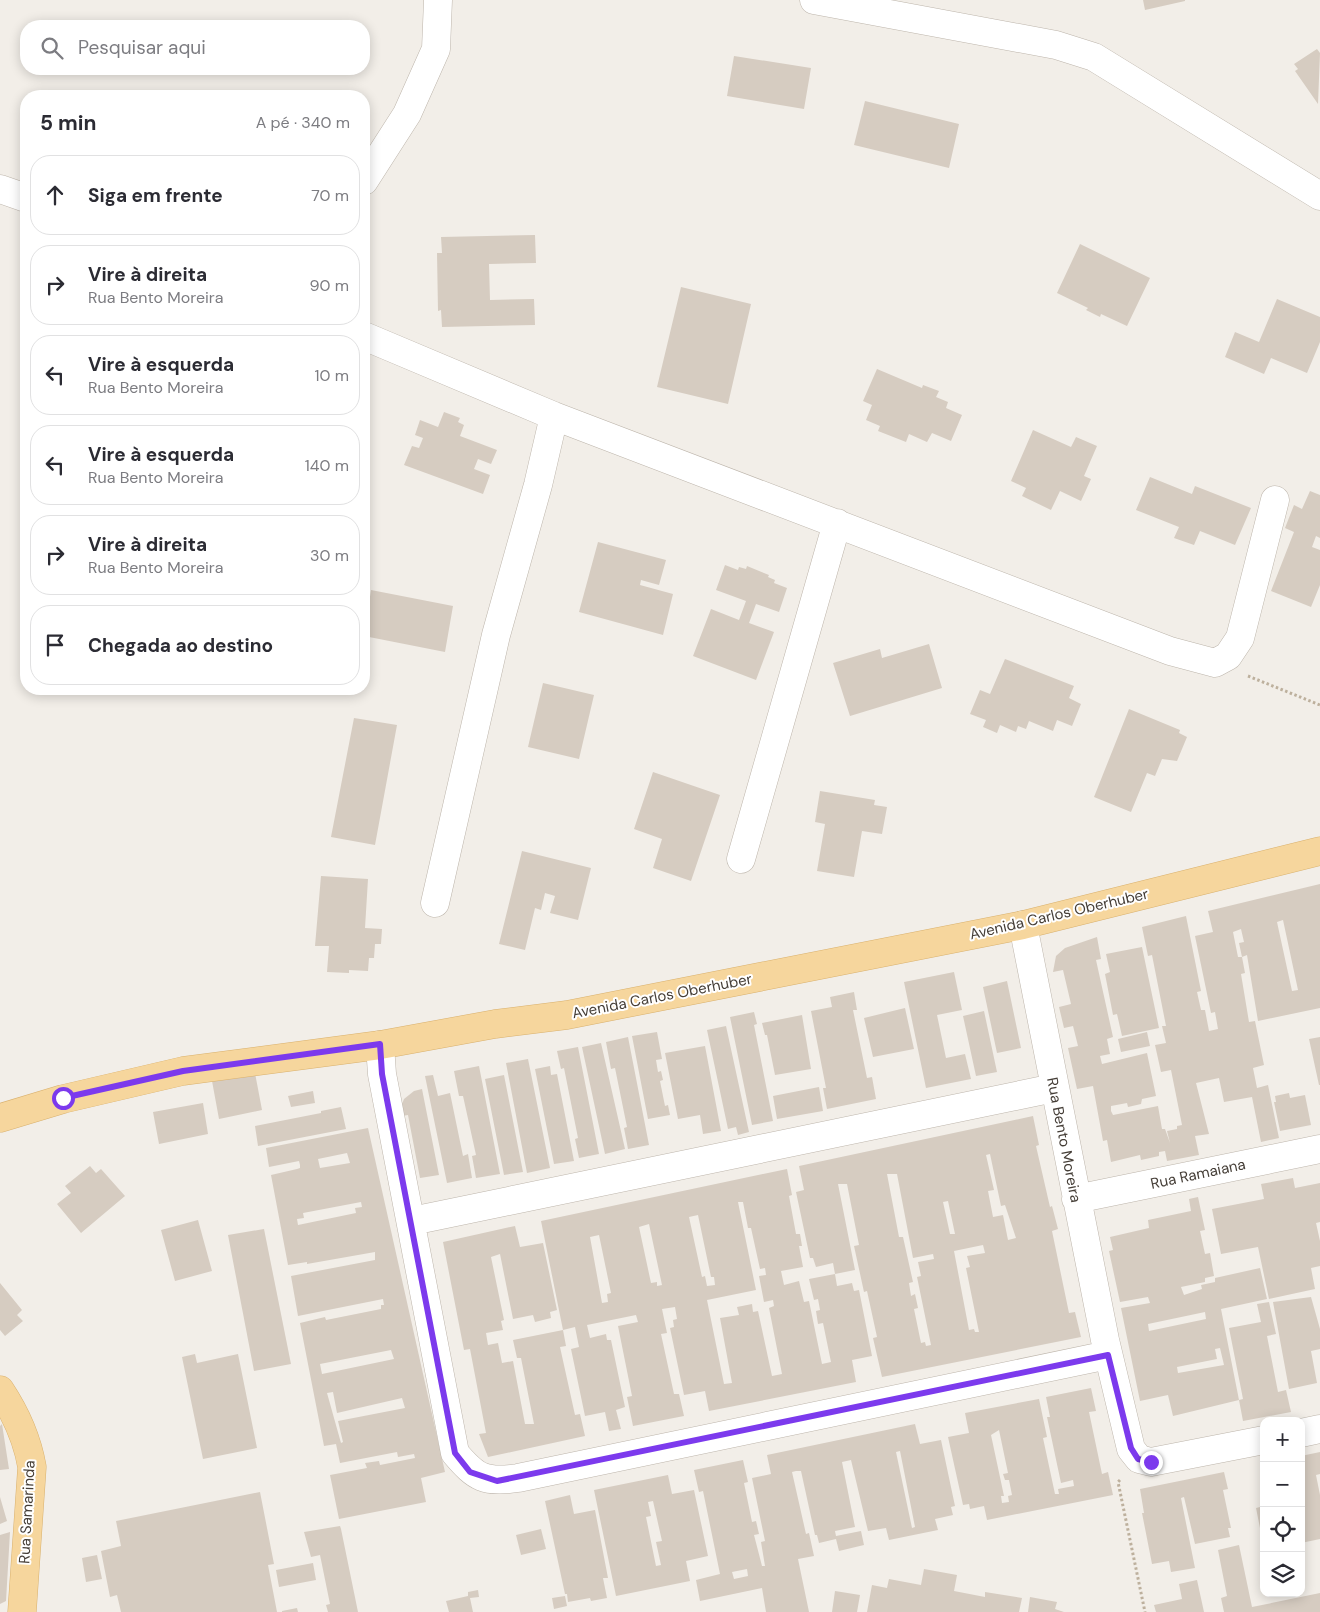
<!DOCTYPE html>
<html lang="pt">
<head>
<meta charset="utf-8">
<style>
  :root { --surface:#fff; --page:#f7f7f7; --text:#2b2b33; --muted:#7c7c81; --line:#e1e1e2 }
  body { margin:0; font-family:"DM Sans",sans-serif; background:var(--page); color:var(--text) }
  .controls { position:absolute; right:15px; bottom:15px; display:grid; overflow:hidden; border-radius:10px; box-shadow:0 2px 12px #0003 }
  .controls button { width:45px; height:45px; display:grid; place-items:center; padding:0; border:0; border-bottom:1px solid var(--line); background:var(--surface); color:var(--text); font:25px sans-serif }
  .stop { position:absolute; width:15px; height:15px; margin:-11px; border:4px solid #7c3aed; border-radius:50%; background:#fff }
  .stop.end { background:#7c3aed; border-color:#fff; box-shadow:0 1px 5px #0008 }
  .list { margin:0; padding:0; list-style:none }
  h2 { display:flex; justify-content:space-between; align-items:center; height:65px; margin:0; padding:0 20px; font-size:21px }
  h2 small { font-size:16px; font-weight:400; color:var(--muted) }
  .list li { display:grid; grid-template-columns:32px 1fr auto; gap:15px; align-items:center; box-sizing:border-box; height:80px; margin:0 10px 10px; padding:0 10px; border:1px solid var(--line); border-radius:20px }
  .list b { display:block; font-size:19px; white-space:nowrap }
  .list p { margin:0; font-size:16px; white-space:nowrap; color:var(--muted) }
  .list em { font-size:16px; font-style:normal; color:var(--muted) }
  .icon { flex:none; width:28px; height:28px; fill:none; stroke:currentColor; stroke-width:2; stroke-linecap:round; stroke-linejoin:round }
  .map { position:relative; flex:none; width:1320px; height:1612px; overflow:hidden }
  .search { position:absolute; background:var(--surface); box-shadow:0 2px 12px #0003; left:20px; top:20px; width:350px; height:55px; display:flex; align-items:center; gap:12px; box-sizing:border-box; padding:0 18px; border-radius:20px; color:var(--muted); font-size:19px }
  .panel { position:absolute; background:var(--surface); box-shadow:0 2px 12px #0003; left:20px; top:90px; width:350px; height:605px; border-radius:20px }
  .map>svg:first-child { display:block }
</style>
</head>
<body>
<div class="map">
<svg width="1320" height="1612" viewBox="0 0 1320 1612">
  <rect width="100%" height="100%" fill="#f2eee8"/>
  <path fill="#d6ccc1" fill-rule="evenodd" d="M1143 0H1185V1L1145 10Z
    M1317 49 1320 53 1318 104 1295 71 1298 69 1294 64Z
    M734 56 811 68 804 109 727 96Z
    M865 101 959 124 949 168 854 145Z
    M535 235 536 263 489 264 490 300 534 299 535 325 442 327 441 310 438 311 437 253H442L441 237Z
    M1080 244 1150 278 1127 326 1101 314 1100 317 1086 310 1088 308 1057 293Z
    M681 287 751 304 728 404 657 387Z
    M1277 299 1320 317V342L1307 373 1271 358 1264 374 1225 357 1235 332 1259 342Z
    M877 369 922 388 923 385 939 391 936 397 948 402 946 408 962 415 951 441 932 433 927 442 909 434 906 442 878 431 880 426 866 420 872 405 863 401Z
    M444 412 460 418 458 422 464 425 460 436 497 450 491 464 478 459 474 469 490 475 483 494 404 465 412 446 419 448 423 438 415 435 420 420 438 427Z
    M1033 430 1071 447 1076 437 1097 446 1084 476 1091 479 1081 501 1060 491 1051 510 1022 496 1026 488 1011 481Z
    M1150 477 1192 494 1195 486 1251 508 1235 545 1200 531 1194 545 1174 538 1179 527 1136 510Z
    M1310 491 1320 495V538L1316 536 1312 547 1320 550V585L1311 607 1271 591 1294 532 1285 528 1294 505 1302 509Z
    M598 542 666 560 659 585 641 580 640 585 673 594 663 635 579 612Z
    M725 565 738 570 739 567 746 569 747 566 769 575 768 577 775 580 774 583 787 588 779 612 756 604 749 623 774 632 756 680 693 656 711 609 739 620 746 601 716 590Z
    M371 590 453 606 445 652 364 636Z
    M929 644 942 688 850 716 833 663 880 649 882 658Z
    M1005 659 1074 686 1069 698 1081 704 1072 726 1057 720 1053 731 1029 721 1026 729 1018 726 1016 732 1000 725 997 733 983 727 986 720 970 714 980 690 990 694Z
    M543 683 594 695 579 759 528 747Z
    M1129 709 1180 730 1179 733 1187 737 1177 761 1162 759 1155 776 1147 773 1131 812 1094 797Z
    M354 718 397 725 375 845 331 837Z
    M653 772 720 795 691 881 653 868 662 839 634 829Z
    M820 791 875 800 874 805 887 807 882 834 862 831 854 877 817 871 825 824 815 822Z
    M522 851 591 868 578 920 550 913 555 896 545 893 541 910 535 908 525 950 499 944Z
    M321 876 368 879 365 928 382 929 381 944H375L374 958H369L368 971 349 970V973L327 972 329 946H315Z
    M1320 884V1008L1258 1021 1247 955 1242 957 1239 943 1244 942 1241 929 1233 932 1238 957H1242L1245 973 1241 974 1249 1022 1255 1021 1264 1065 1253 1068 1257 1088 1268 1085 1279 1138 1261 1142 1252 1097 1224 1102 1219 1078 1196 1083 1209 1134 1195 1136 1199 1155 1167 1161 1165 1151 1159 1152V1156L1141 1160 1140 1155 1111 1162 1107 1140 1103 1141 1093 1086 1077 1089 1068 1048 1078 1046 1073 1026 1064 1028 1059 1007 1071 1004 1063 970 1053 972 1056 956 1065 948 1097 937 1101 959 1096 960 1113 1037 1107 1039 1110 1054 1100 1056 1102 1064 1147 1053 1156 1096 1142 1099 1141 1104 1128 1107 1127 1103 1111 1106V1111L1113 1115 1158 1106 1162 1129H1165L1170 1143 1167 1131 1177 1129V1126L1182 1125 1171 1070 1161 1072 1155 1045 1166 1043 1162 1026H1166L1152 955 1148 956 1142 927 1186 916 1201 991 1197 992 1201 1010H1205L1209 1031 1218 1029 1215 1012 1211 1013 1195 936 1213 932 1208 911ZM1283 920 1298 990 1292 991 1277 922Z
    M1142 947 1159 1028 1122 1036 1117 1014 1113 1015 1105 974 1110 972 1106 954Z
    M954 972 962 1010 937 1015 946 1058 965 1054 971 1079 926 1088 904 982Z
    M1007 981 1021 1048 997 1053 983 987Z
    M854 992 857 1010H853L867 1078 872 1077 876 1099 827 1109 823 1088H826L811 1011 832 1007 830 997Z
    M905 1008 914 1049 873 1057 864 1018Z
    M984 1011 997 1072 976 1076 963 1016Z
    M754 1012 757 1024 754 1025 773 1121 752 1125 730 1017Z
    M802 1015 811 1069 775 1075 767 1035H765L762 1023Z
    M726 1026 749 1132 738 1135 736 1127 728 1129 707 1030Z
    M657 1032 662 1059 656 1060 658 1072 661 1071 663 1080 660 1081 665 1106 668 1105 670 1115 648 1119 632 1036Z
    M1147 1032 1150 1046 1121 1052 1118 1039Z
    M628 1037 649 1145 628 1149 624 1128 627 1127 615 1068 611 1069 606 1042Z
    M1320 1037V1085H1319L1309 1039Z
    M601 1043 625 1149 605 1154 582 1047Z
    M705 1046 721 1131 703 1134 700 1115 678 1119 665 1053Z
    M578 1047 599 1154 579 1158 575 1139 578 1138 564 1068 561 1069 557 1051Z
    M528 1059 550 1168 527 1173 506 1063Z
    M479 1066 500 1174 476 1178 472 1156 476 1155 463 1096H459L454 1071Z
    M550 1066 551 1075 557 1074 574 1161 554 1164 535 1069Z
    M255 1073 262 1110 219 1119 212 1081Z
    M433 1075 438 1096 450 1093 463 1156 468 1154 472 1178 447 1183 425 1076Z
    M504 1075 523 1172 504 1175 485 1079Z
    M819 1087 823 1111 777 1119 773 1096Z
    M422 1089 439 1175 420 1178 408 1115 402 1116 400 1109 404 1099 414 1091Z
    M313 1091 315 1103 291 1107 288 1096Z
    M1289 1093 1290 1098 1305 1095 1311 1125 1280 1131 1274 1102H1276L1275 1096Z
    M203 1103 208 1134 159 1144 153 1112Z
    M341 1107 346 1129 258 1146 255 1126 321 1113V1111Z
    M1033 1116 1039 1145 1036 1146 1050 1207 1052 1206 1058 1229 1052 1231 1069 1313 1075 1312 1081 1337 882 1377 873 1338 877 1337 867 1291 864 1292 854 1246 859 1245 847 1184H838L855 1270 835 1274 833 1263 816 1267 813 1258H810L796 1192 804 1190 799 1166ZM990 1154 1001 1206 1005 1205 1016 1238 1008 1240 1003 1215 993 1217 988 1191 994 1190 986 1155ZM887 1174H897L913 1258 933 1254 934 1259 918 1262 921 1276 917 1277 931 1345 926 1346 925 1342 921 1343 914 1309 918 1308 915 1294 911 1296 909 1283 913 1282 903 1237H899ZM948 1201 955 1234H950L943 1202ZM983 1245 985 1253 967 1256 970 1267 966 1268 979 1332H975L974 1329 969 1330 954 1251Z
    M368 1128 445 1472 421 1478 426 1502 339 1519 330 1475 367 1468 365 1463 379 1461 380 1465 415 1458 414 1454 398 1457 397 1452 340 1463 336 1444 324 1446 300 1323 325 1317 326 1320 381 1309V1305H384L383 1299 298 1316 291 1276 375 1260V1252L307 1264V1262L288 1265 271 1175 297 1169 300 1168V1165L299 1161 269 1167 266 1148ZM347 1153 350 1163 320 1168 318 1159ZM361 1202 362 1207 355 1208 356 1213 298 1225 297 1219 304 1218 303 1213ZM391 1350 394 1359 322 1374 320 1364ZM333 1392 337 1413 402 1398 405 1408 338 1421 343 1442 341 1443 327 1393Z
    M90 1166 96 1173 101 1169 125 1196 81 1233 57 1204 71 1193 65 1186Z
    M787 1169 792 1195 789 1196 796 1234H800L802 1246H799L803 1267 781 1271 784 1285 799 1281 804 1302 809 1301 822 1364 831 1362 823 1323 818 1324 816 1311 820 1310 818 1299 814 1300 809 1279 835 1274 837 1286 852 1283 854 1291 859 1290 872 1356 852 1360 856 1382 709 1411 705 1391 684 1395 670 1328 674 1327 673 1320 677 1319 675 1307 662 1309 667 1333 661 1334 674 1394H679L684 1416 633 1426 627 1397 632 1396 618 1326 638 1322 636 1315 587 1325 590 1338 606 1334 607 1340H611L625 1407 616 1410 621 1429 609 1431 605 1412 585 1416 571 1349 579 1347 575 1327 563 1330 541 1221ZM738 1202H743L748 1228H751L760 1269 765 1268 766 1275 759 1276 764 1302 773 1300 774 1306 769 1308 782 1374 772 1376 758 1311 753 1312 752 1304 737 1307 739 1315 720 1318 732 1383 724 1384 707 1300 756 1290ZM698 1215 711 1277H714L715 1285 707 1286 705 1276 702 1277 689 1217ZM649 1224 662 1285 657 1286V1282L651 1283 639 1227ZM599 1235 611 1293 607 1294 608 1302 602 1303 590 1237Z
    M1293 1178 1295 1188 1320 1183V1222L1316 1223 1320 1241V1266L1311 1268 1315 1289 1269 1299 1258 1247 1221 1254 1212 1209 1264 1199 1261 1184Z
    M1198 1197 1205 1230 1200 1231 1205 1254 1210 1253 1214 1276 1205 1278V1282L1181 1287 1184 1295 1202 1289 1201 1285 1215 1282V1278L1260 1268 1267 1299 1221 1309 1239 1400 1243 1399 1229 1328 1261 1322 1257 1304 1269 1302 1276 1334 1267 1336 1278 1392 1286 1390 1291 1412 1243 1421 1239 1400 1173 1416 1168 1395 1140 1401 1121 1308 1150 1303 1148 1297 1120 1302 1109 1251 1113 1250 1110 1237 1149 1228 1148 1220 1191 1211 1189 1199ZM1205 1312 1206 1319 1149 1331 1148 1324ZM1220 1348 1224 1365 1178 1373 1177 1367 1217 1359 1215 1349Z
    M198 1220 212 1271 175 1281 161 1230Z
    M515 1226 520 1247 543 1243 557 1310 550 1312 551 1318 535 1322 533 1315 513 1319 500 1254 491 1257 504 1320 501 1321 503 1330 486 1333 488 1345 498 1343 502 1363 513 1361 525 1424H534L521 1358H517L513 1340 563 1330 566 1346 560 1347 575 1415 580 1414 585 1436 488 1457 479 1434 486 1433 470 1349 464 1350 443 1242Z
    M264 1229 291 1364 254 1371 228 1235Z
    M0 1283 22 1310 17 1315 23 1321 5 1336 0 1330Z
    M1311 1297 1320 1329V1349L1311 1351 1317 1383 1289 1389 1273 1302Z
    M195 1354 197 1363 238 1354 257 1448 203 1459 182 1357Z
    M1091 1388 1096 1411 1089 1412 1102 1474 1108 1472 1113 1495 987 1520 984 1506 970 1509 969 1504 963 1505 948 1437 969 1433 965 1413 1039 1399 1047 1437 1043 1438 1055 1494H1059L1058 1489 1074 1486 1073 1480 1061 1483 1047 1417H1050L1046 1397ZM999 1430 1008 1473 1003 1474 1005 1480H1009L1012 1495 1008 1496 1009 1502 1002 1503 1001 1496H1004L991 1435Z
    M2 1424 9 1469 0 1470V1426Z
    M915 1424 920 1444 941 1440 955 1506 951 1507 953 1515 935 1519 938 1530 889 1540 886 1528 868 1531 851 1460 842 1462 855 1527 835 1531 836 1536 861 1531 864 1545 839 1551 836 1539 819 1543 817 1535H815L801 1471H796L792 1472 806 1534 809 1533 814 1556 798 1559 809 1612H766L762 1588 700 1601 696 1580 720 1574 703 1491 699 1492 694 1470 743 1460 748 1482 744 1483 752 1522 756 1521 759 1534 754 1535 762 1566H765L761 1542 765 1541 752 1478 771 1474 767 1455ZM900 1451 915 1527 912 1528 896 1452ZM747 1569 748 1576 734 1579 732 1572Z
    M1320 1452V1474L1316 1475 1320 1495V1539L1301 1543V1456Z
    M1224 1472 1228 1489 1223 1490 1231 1528H1228L1230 1537 1195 1544 1184 1497 1181 1498 1195 1568 1171 1572 1169 1561 1152 1564 1142 1513H1144L1140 1489Z
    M668 1475 672 1494 694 1490 708 1556 686 1561 690 1581 616 1596 594 1490ZM653 1501 662 1541 656 1542 661 1565 656 1566 646 1517 651 1516 648 1502Z
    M260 1492 274 1564 268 1565 277 1612H121L117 1595 110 1597 101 1551 121 1546 116 1521Z
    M570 1495 574 1514 595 1510 608 1578H603L607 1598 591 1601 590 1598 568 1602 567 1594H565L545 1501Z
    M0 1497 7 1521 0 1524Z
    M1264 1506V1543H1263L1256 1508Z
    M340 1526 341 1529 358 1612H328L326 1605 330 1604 320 1555 311 1557 304 1532Z
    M541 1529 546 1549 521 1555 516 1535Z
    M10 1532 6 1601 0 1604V1535Z
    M1239 1545 1252 1607 1320 1593V1612H1224L1221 1598 1227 1596 1218 1550Z
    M97 1555 102 1579 86 1582 82 1558Z
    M313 1563 316 1580 279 1587 276 1570Z
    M924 1569 957 1575 954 1591 985 1597V1592L1022 1598 1019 1612H867L872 1585 887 1588 889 1579 921 1585Z
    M1197 1580 1204 1612H1156L1154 1605 1182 1599 1179 1584Z
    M478 1590 479 1597 470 1598 473 1612H449L446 1601 468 1596V1592Z
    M835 1591 860 1595 857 1612H832Z
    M565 1596 567 1606 554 1609 552 1598Z
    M1030 1597 1057 1602 1055 1609 1064 1612H1028Z
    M297 1608 298 1612H282V1611Z"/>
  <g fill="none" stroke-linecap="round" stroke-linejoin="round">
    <g stroke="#bdb5ab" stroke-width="29">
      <path id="minor" d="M814 0 1056 45 1094 57 1320 196
        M364 181 407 114 436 49 438 0
        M0 189 26 198
        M364 336 554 416 1170 651 1215 663 1228 656 1240 638 1275 500
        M741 859 837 523
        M435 903 496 635 538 485 554 416
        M1023 925 1105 1340 1131 1449 1139 1459 1151 1462 1264 1440
        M380 1045 382 1074 455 1453C476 1478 485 1483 518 1478L1108 1355
        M1076 1199 1320 1149
        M412 1221 1054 1088
        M1301 1433 1320 1429"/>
    </g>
    <g stroke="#d9b16e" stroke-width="29">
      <path id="major" d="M0 1118 63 1099 183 1071 380 1045 495 1024 567 1015 1023 925 1320 851
        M0 1390C16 1414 27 1438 32 1467L22 1612"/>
    </g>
    <path stroke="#bdb09d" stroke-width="3" stroke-dasharray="2.5 2.5" stroke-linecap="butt" d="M1248 676 1320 705
      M1120 1480 1118 1482 1145 1612"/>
    <use href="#minor" stroke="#fff" stroke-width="28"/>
    <use href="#major" stroke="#f6d69d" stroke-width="28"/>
  </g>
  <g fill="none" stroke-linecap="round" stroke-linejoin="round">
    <path stroke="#7c3aed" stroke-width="6" d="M63 1098 183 1071 380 1044 382 1074 455 1453 470 1472 497 1481 1108 1355 1131 1448 1138 1459 1151 1462"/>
  </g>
  <g text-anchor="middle" stroke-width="4" stroke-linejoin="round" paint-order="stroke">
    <g font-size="15" fill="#453e37" stroke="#fff">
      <text transform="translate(1059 914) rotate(-13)" y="5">Avenida Carlos Oberhuber</text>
      <text transform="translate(662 996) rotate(-11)" y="5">Avenida Carlos Oberhuber</text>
      <text transform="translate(1064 1140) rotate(79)" y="5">Rua Bento Moreira</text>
      <text transform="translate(1198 1174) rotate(-12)" y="5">Rua Ramaiana</text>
      <text transform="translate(27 1512) rotate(-87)" y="5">Rua Samarinda</text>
    </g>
  </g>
</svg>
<div class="controls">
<button>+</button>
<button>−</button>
<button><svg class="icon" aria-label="locate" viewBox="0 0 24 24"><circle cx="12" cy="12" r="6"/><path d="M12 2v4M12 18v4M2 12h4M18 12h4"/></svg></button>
<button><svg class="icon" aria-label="layers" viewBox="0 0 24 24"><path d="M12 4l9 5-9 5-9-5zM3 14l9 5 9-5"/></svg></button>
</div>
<div class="stop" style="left:63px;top:1098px"></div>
<div class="stop end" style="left:1151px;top:1462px"></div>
<div class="search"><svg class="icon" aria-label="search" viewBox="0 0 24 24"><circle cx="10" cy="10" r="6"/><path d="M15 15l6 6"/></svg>Pesquisar aqui</div>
<section class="panel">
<h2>5 min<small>A pé · 340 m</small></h2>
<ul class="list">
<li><svg class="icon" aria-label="ahead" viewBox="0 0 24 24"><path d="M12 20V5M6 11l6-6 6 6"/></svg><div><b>Siga em frente</b></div><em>70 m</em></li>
<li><svg class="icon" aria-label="right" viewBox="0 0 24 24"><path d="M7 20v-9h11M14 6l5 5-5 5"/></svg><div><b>Vire à direita</b><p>Rua Bento Moreira</p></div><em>90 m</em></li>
<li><svg class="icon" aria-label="left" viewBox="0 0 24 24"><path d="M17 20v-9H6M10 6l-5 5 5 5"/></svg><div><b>Vire à esquerda</b><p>Rua Bento Moreira</p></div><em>10 m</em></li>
<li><svg class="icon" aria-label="left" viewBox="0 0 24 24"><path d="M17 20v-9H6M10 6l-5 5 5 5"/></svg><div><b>Vire à esquerda</b><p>Rua Bento Moreira</p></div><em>140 m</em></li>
<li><svg class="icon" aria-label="right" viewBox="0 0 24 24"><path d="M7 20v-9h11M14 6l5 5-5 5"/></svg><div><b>Vire à direita</b><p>Rua Bento Moreira</p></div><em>30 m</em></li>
<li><svg class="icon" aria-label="arrive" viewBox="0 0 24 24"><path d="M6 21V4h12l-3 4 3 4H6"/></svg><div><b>Chegada ao destino</b></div></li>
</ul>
</section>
</div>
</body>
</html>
